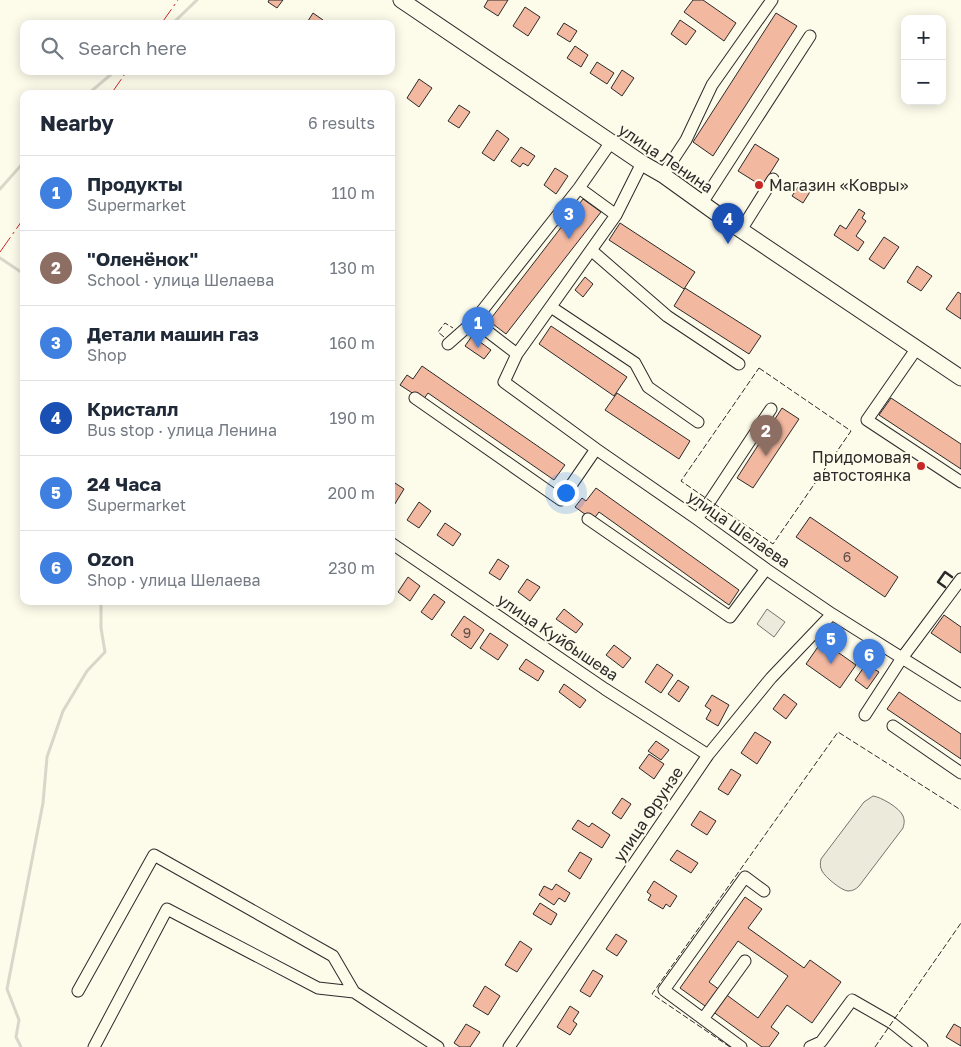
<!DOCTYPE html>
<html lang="en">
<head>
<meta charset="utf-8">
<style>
  :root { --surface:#fff; --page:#f6f6f7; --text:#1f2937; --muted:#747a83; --line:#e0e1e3; --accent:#b45309 }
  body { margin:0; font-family:"Golos Text",sans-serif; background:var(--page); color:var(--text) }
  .controls { position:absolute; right:15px; top:15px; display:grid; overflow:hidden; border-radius:10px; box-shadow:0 2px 12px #0003 }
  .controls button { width:45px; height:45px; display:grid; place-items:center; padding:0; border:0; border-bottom:1px solid var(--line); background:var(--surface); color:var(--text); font:25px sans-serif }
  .you { position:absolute; left:565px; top:492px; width:18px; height:18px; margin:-12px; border:4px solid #fff; border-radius:50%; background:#1a73e8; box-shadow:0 0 0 8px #1a73e833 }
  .badge { display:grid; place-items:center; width:32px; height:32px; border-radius:50%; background:var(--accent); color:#fff; font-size:16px; font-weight:700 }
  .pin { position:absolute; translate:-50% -41px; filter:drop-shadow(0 1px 2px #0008) }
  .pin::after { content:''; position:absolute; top:26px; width:18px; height:15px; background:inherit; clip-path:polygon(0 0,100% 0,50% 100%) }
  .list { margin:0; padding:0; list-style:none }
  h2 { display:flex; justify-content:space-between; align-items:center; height:65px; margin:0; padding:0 20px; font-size:21px }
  h2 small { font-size:16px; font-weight:400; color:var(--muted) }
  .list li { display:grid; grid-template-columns:32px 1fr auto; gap:15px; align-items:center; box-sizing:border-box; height:75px; padding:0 20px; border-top:1px solid var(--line) }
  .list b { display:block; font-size:19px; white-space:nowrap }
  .list p { margin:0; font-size:16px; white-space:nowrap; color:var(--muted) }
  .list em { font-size:16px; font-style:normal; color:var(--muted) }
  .icon { flex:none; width:28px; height:28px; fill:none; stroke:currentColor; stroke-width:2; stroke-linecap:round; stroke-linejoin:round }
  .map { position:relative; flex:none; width:961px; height:1047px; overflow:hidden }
  .search { position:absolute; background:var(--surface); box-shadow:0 2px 12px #0003; left:20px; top:20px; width:375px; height:55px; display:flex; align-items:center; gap:12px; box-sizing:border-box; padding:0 18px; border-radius:10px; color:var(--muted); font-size:19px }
  .panel { position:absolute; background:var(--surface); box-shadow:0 2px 12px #0003; left:20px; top:90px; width:375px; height:515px; border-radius:10px }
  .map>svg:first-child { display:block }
</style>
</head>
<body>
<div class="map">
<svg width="961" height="1047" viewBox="0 0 961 1047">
  <rect width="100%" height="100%" fill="#fdfbea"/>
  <path fill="#ecebdb" stroke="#74746e" d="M767 609 785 622 774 637 757 624Z
    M873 796C881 797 900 808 903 816 905 821 904 824 903 828L859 886C856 889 853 891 848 891 842 891 825 877 822 871 820 867 820 864 821 859L864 802Z"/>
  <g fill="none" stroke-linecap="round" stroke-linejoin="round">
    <path stroke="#d8d7c9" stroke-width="3" d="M172 24 197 0
      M88 94 115 71
      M0 189 24 162
      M0 258 24 274
      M21 1047 16 1037 19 1020 7 989 43 803 47 757 63 711 87 671 105 652 101 628V601"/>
  </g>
  <path fill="#f2b8a0" stroke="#2b2b2b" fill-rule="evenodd" d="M269 0H283L277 8 268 2Z
    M488 0H508L498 16 484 7Z
    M693 0H703L736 23 724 41 684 12Z
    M525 7 540 17 528 36 513 26Z
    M313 13 323 20 320 24H306Z
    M776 13 797 26 713 156 693 142Z
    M680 20 696 31 686 45 671 34Z
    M564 23 577 31 570 42 557 34Z
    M575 46 588 55 581 67 567 58Z
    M597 62 614 73 607 84 590 73Z
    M622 70 634 78 622 96 611 88Z
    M419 79 432 88 419 107 407 98Z
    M459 105 470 112 459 128 448 121Z
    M497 130 509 139 494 161 482 153Z
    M755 144 779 159 762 186 738 171Z
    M521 147 535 156 528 166 523 163 520 167 511 161Z
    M555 168 568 176 556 194 544 185Z
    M803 180 813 187 803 203 792 196Z
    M583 199 601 212 506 334 489 321Z
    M859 209 865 213 862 218 866 221 856 236 864 242 858 251 834 235 840 225 846 229Z
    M620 223 695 272 684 289 609 240Z
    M884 237 899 247 884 269 869 259Z
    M917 266 932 276 921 291 907 282Z
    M585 277 593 284 583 297 575 290Z
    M685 288 761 336 749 354 674 306Z
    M958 292 961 294V319L946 309Z
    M551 326 627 377 614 396 539 344Z
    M472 336 491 350 484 359 465 346Z
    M422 366 565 465 554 480 428 393 423 400 400 385 407 375 413 379Z
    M617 393 690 441 679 459 605 410Z
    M891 398 961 444V469L879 415Z
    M782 408 799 419 753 488 737 478Z
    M395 483 404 489 393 507 391 506V488Z
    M596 488 739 590 729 605 599 512 593 520 575 507 582 498 586 501Z
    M419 502 431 511 419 528 407 520Z
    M810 517 898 577 885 597 796 537Z
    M445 523 461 534 453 546 437 535Z
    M498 559 509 566 500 580 489 573Z
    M408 577 420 586 410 601 398 592Z
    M527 579 540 587 530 601 518 592Z
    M434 594 445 602 432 620 421 612Z
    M564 609 583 624 576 633 556 619Z
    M944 615 961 627V653L931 633Z
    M464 616 484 630 471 649 451 635Z
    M490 633 508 645 498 660 480 648Z
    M822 641 856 665 840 688 806 664Z
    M614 645 631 658 623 668 606 655Z
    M526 659 544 671 538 681 519 669Z
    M657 664 673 675 661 693 645 682Z
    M866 664 879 672 867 689 855 680Z
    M678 680 689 687 679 702 668 694Z
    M564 684 586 700 580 708 559 692Z
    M899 692 961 734V759L887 709Z
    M784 694 797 704 786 719 773 709Z
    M712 695 729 705 718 726 706 719 711 710 705 706Z
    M755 732 771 742 757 764 741 753Z
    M656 741 669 750 661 760 648 751Z
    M649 754 664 764 654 779 639 768Z
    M731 769 741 775 728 795 718 789Z
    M622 798 631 804 621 819 612 813Z
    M700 811 716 821 707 835 691 825Z
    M578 820 589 827 592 823 610 835 602 848 572 829Z
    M677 850 698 863 691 873 670 860Z
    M580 852 592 859 580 879 568 871Z
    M654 881 677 896 670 907 666 904 663 909 648 900 651 895 647 892Z
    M556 884 570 893 565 902 559 898 554 905 539 895 544 886 552 890Z
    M745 897 762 909 748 928 804 968 810 960 841 982 812 1023 787 1005 771 1027 779 1033 769 1047H762L680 988ZM738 941 788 976 758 1018 709 982Z
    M540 903 557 914 551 925 533 914Z
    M616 934 627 941 617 956 606 949Z
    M520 941 532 949 517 972 505 965Z
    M593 970 603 976 590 997 580 991Z
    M485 986 500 996 488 1015 473 1006Z
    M570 1006 579 1012 573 1021 577 1024 570 1035 557 1027Z
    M466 1024 480 1032 470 1047H460L454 1043Z
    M954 1024 961 1028V1046L946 1037Z"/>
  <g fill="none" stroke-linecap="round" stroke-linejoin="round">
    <g stroke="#2b2b2b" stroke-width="13">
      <path id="minor" d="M642 163 616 215 517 354 504 382 596 449 697 519 766 569 832 614 961 695
        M663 175 686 140 712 85 772 0
        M579 188 616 215
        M702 203 810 36
        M741 230 773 179
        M591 250 667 316 739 364
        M551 307 635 363 648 387 698 422
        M448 344 474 321
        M917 348 867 420 961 482
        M517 354 474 321 579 188 611 142
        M415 398 561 500 596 449
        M588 519 730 617 766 569
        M697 519 710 501 771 409
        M391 543 605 689 708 755
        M865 715 902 658 961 579
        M893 726 961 773
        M78 991 154 855 333 956 354 992 438 1047
        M703 1019 745 961
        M94 1047 167 909 318 988 354 992
        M509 1047 708 755 771 678 832 614
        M741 1047 664 990 745 877 764 891
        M810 1047 821 1042 852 1000 892 1023 922 1047"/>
    </g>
    <g stroke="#2b2b2b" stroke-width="17">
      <path id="major" d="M401 0 642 163 663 175 720 216 961 378"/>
    </g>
    <use href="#minor" stroke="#fdfbea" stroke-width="11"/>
    <use href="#major" stroke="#fdfbea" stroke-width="15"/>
    <path stroke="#2b2b2b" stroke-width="1" stroke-dasharray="6 2.5" stroke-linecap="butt" d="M444 337 438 332 445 323 453 328
      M759 368 851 431 773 544 681 481Z
      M730 1047 652 994 838 732 961 810
      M875 1047 961 923"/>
    <path stroke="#2b2b2b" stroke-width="2.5" d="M945 587 938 582 945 572 952 577"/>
    <path stroke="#c62828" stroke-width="1" stroke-dasharray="18 4 2.5 4" stroke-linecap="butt" d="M161 24 178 0
      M111 94 127 71
      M0 252 24 218"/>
  </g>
  <g fill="#c62828" stroke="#fdfbea" stroke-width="2">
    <circle cx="759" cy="185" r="5"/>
    <circle cx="921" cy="466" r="5"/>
  </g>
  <g text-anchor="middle" stroke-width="4" stroke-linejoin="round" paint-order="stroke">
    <g font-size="14" fill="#5d4e48">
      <text x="847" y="562">6</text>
      <text x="467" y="638">9</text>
    </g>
    <g font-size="16" fill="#2b2b2b" stroke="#fdfbea">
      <text transform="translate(666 158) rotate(34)" y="6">улица Ленина</text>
      <text transform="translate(739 529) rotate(35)" y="6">улица Шелаева</text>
      <text transform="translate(558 637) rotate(34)" y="6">улица Куйбышева</text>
      <text transform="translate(648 814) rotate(-56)" y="6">улица Фрунзе</text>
    </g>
    <g font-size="16" fill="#2b2b2b" stroke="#fdfbea" text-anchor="start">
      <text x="769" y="191">Магазин «Ковры»</text>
      <text x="911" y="463" text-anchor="end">Придомовая<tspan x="911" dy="18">автостоянка</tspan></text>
    </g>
  </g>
</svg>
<div class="controls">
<button>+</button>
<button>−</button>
</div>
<div class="you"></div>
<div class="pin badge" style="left:478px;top:348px;background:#3f7fe0">1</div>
<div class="pin badge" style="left:766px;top:456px;background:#8d6e63">2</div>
<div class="pin badge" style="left:569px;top:239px;background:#3f7fe0">3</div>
<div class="pin badge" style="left:728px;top:244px;background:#1a4fb4">4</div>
<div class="pin badge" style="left:831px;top:664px;background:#3f7fe0">5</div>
<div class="pin badge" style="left:869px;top:680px;background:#3f7fe0">6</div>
<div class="search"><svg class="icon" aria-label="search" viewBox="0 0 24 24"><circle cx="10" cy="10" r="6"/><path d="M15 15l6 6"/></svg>Search here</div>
<section class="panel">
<h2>Nearby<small>6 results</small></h2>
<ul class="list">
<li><span class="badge" style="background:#3f7fe0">1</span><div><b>Продукты</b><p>Supermarket</p></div><em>110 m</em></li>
<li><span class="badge" style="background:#8d6e63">2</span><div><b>&quot;Оленёнок&quot;</b><p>School · улица Шелаева</p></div><em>130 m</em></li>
<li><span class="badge" style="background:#3f7fe0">3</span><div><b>Детали машин газ</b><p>Shop</p></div><em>160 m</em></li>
<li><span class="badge" style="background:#1a4fb4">4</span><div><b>Кристалл</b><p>Bus stop · улица Ленина</p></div><em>190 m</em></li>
<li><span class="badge" style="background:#3f7fe0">5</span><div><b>24 Часа</b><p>Supermarket</p></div><em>200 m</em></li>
<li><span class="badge" style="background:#3f7fe0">6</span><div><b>Ozon</b><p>Shop · улица Шелаева</p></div><em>230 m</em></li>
</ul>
</section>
</div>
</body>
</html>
